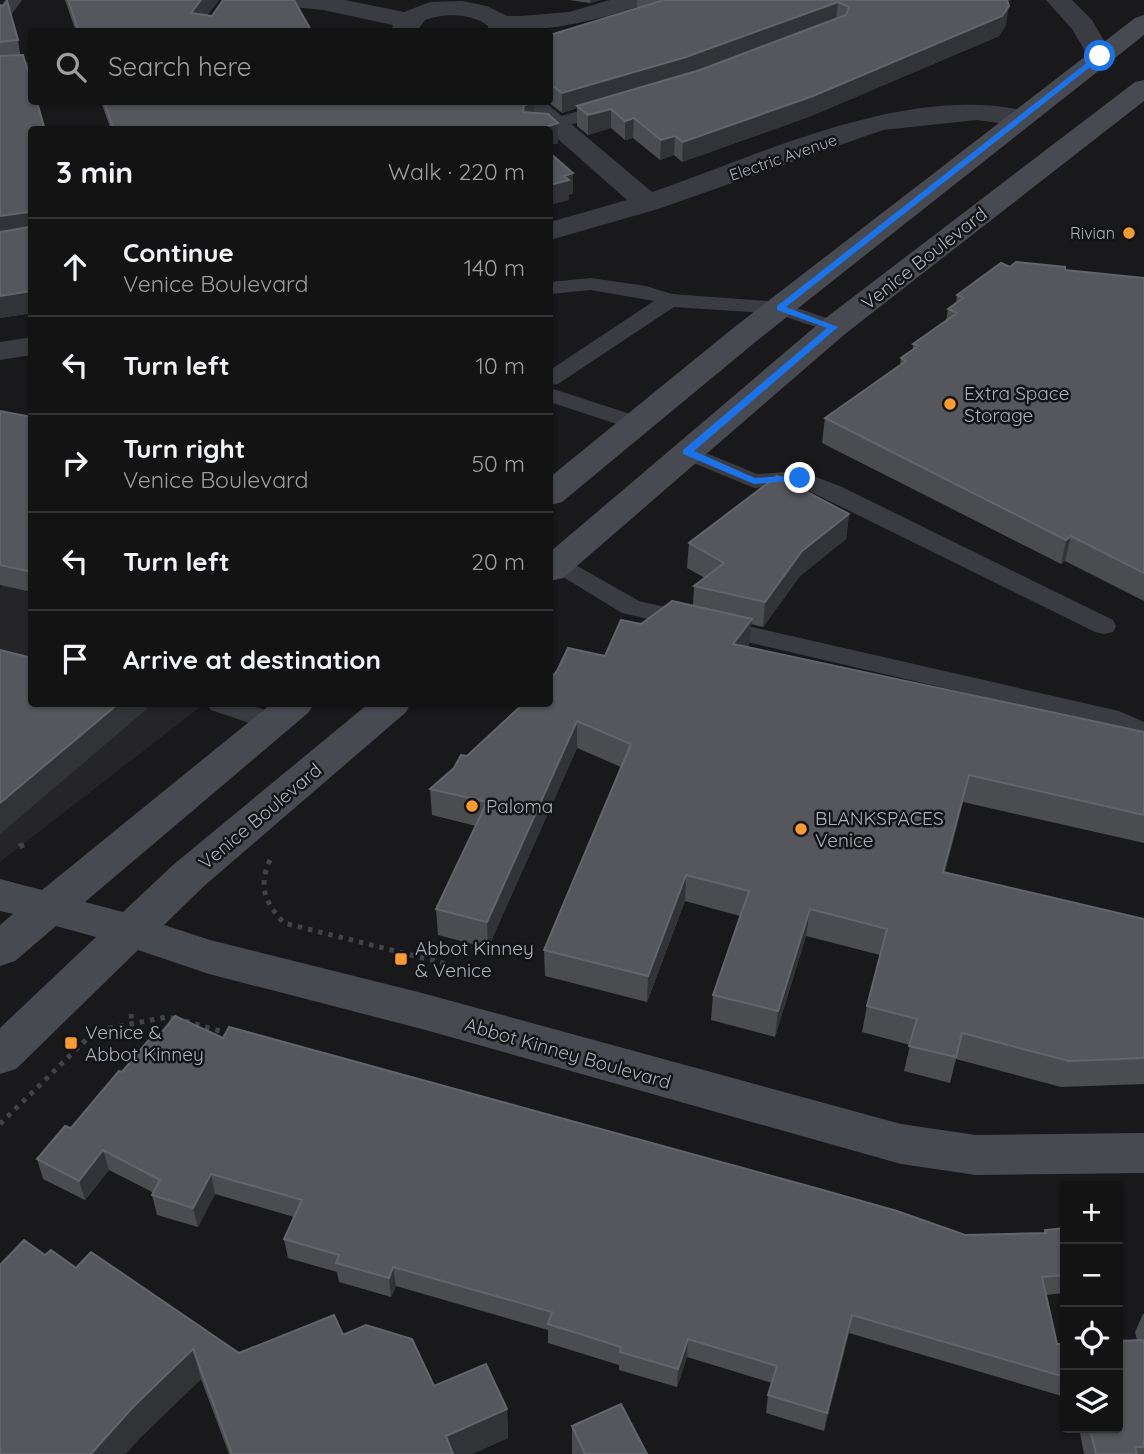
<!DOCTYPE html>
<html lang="en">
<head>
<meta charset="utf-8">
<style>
  :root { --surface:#131314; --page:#1c1c1d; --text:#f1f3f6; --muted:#9d9ea0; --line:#323234 }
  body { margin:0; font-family:Quicksand,sans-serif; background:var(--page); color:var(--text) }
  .controls { position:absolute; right:21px; bottom:21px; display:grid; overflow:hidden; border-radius:7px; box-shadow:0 2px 5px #0004 }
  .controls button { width:63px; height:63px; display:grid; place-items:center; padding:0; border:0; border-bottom:2px solid var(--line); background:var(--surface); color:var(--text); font:35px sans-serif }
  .stop { position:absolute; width:21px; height:21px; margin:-16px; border:5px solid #1a73e8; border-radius:50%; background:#fff }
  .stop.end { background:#1a73e8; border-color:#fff; box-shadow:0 2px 7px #0008 }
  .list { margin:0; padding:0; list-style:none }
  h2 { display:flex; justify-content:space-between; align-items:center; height:91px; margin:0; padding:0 28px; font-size:30px }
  h2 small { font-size:23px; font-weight:400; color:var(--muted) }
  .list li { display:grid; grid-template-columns:46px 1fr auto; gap:21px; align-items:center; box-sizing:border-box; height:98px; padding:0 28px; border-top:2px solid var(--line) }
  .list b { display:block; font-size:26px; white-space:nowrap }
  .list p { margin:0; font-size:23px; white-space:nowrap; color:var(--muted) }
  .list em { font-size:23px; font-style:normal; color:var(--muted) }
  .icon { flex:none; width:38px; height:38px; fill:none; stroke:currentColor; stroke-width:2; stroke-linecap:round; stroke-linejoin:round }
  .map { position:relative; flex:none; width:1144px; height:1454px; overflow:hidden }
  .search { position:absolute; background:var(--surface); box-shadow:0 2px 5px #0004; left:28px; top:28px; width:525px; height:77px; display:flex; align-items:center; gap:18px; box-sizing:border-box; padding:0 24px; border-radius:7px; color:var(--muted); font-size:26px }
  .panel { position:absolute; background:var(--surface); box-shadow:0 2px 5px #0004; left:28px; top:126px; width:525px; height:581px; border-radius:7px }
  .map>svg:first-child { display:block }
</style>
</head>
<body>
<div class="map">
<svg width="1144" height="1454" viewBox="0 0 1144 1454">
  <rect width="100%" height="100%" fill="#19191b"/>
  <path fill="#252528" d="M31 549 32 704H204L0 862V589Z"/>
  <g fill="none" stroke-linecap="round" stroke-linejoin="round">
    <path stroke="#404348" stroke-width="4.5" stroke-dasharray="3.5 5" stroke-linecap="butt" d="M20 843 21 846"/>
    <path stroke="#404348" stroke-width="5" stroke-dasharray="4.5 6" stroke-linecap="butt" d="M21 844 23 849
      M270 860C258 886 265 903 284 923L447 964
      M131 1014 132 1024
      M185 1021 230 1034
      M0 1124 95 1031 167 1017 176 1019"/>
    <path fill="#3a3c41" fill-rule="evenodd" d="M5 0H22L6 22 0 23V7Z
      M32 62V72L0 73V63Z
      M610 102 616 103 619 107 616 111 550 131 525 130 527 126Z
      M591 278 646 286 672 294 780 302 841 323 845 327 834 333 777 314 674 307 558 384 550 385V370L654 301 591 290 550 294V282Z
      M550 388 646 419 649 424 638 431 550 402Z
      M687 445 757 474 800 471 842 487 1113 620 1116 626 1113 632 1104 634 1095 632 797 485 754 488 679 457 676 452 679 447Z
      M558 555 639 601 1119 711 1144 722V742L1103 725 622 613 550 569V557Z
      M207 704H247L282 715 286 722 282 729 273 731 211 710Z"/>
    <path fill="#3a3c41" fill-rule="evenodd" d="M269 0H345L404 12 430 2 462 1 487 6 507 16H521L569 12 610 0H646L643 5C591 23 542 32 488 32V26C471 13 445 13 425 20L416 32H391L393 25 323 10 272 5Z
      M1046 0H1072L1092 20 1113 56 1109 61H1091L1072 29Z
      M516 102H545L652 192C765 153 910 82 1030 112L1033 118 1030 124 1020 126 977 120 883 130 658 209 550 240V222L627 200Z
      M32 337V355L0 360V342Z"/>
    <path fill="#474b51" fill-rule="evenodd" d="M1144 15V35L759 339 562 502 550 505V477L737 325 1135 18Z
      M1144 80V101L845 334 563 578 550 581V552L823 320 1135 82Z
      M271 704H314L308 713 85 902 123 912 173 865 368 704H411L405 713 203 887 164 925 210 940 422 993 901 1124 976 1135 1144 1133V1173L976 1175 901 1164 422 1029 209 974 138 950 16 1069 0 1074V1028L96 937 56 926 15 961 0 966V925L13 914 0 911V879L42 890Z"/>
  </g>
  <path fill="#4a4c50" d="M65 0H219L207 15 312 32H76Z
    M569 0H601L590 3Z
    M637 0H1011L1007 1 1006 25 999 36 811 116 682 162 674 155 660 160 633 138 625 140 611 128 588 135 577 126V108L562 113 548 102H550V35L637 8Z
    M0 5 18 40 32 130V313L0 318Z
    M101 102H533L534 113 558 123V143L550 145V130H111Z
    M1010 267 1065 270 1144 278V601L1065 561 1061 564 822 443 825 418 900 365 901 358 913 350V344L946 322 948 309 956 303 957 295Z
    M0 411 32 417V592L0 585Z
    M849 514 846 539 800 576 763 627 751 624 749 645 748 647 1144 732V843L963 802 945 872 1144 919V1084L1061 1087 956 1059 950 1083 904 1071 910 1045 862 1032 867 1006 880 955 806 936 775 1037 711 1020 713 995 740 916 685 901 647 1002 545 976 544 950 621 767 577 748 488 948 438 935 436 909 476 826 432 815 430 789 467 756 605 656 641 624 693 605 694 586 705 578 687 568 689 543Z
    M158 1037 223 1038 965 1235 1044 1233 1045 1230 1065 1228V1293L1046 1295 1057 1344H1065V1397L849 1333 824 1431 766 1413 768 1395 772 1383 687 1357 677 1387 619 1370V1365L548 1343V1330L396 1286 391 1297 339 1282 337 1272 288 1258 284 1239 294 1217 215 1194 198 1227 157 1215 152 1195 154 1193 109 1170 85 1200 43 1179 37 1159 71 1128 122 1072Z
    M45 1255 76 1268 239 1353 343 1335 434 1386 507 1409 508 1438 472 1454H229L201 1379 142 1436Z
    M1143 1314H1144V1454H1084L1079 1428H1118L1137 1340 1135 1332Z
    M572 1426 647 1454H572Z"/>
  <path fill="#323336" d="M201 0H219L194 32 191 13Z
    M590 0H601L590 3Z
    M838 2 836 21 685 77 577 106V108L562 113V93Z
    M1009 6 1006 25 999 36 811 116 682 162 683 142Z
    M534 102V121L523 112 524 105Z
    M611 109V128L588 135V115Z
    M634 118 633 138 625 140V121Z
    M558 123V143L550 145V130L536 129Z
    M675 136 674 155 660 160 661 140Z
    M573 173V194L569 195V200L550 205V185L564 176Z
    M29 212 32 232 0 237V216Z
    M32 291V313L0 318V296Z
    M849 514 846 539 800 576 763 627 765 602 802 551Z
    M1071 536 1065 561 1061 564 1066 540Z
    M752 619 749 645 731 670 733 644Z
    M118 704H146L147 709 0 834V803Z
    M577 721V748L488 948 487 922Z
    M969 775 963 802 938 898 943 872Z
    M686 875 685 901 647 1002 648 976Z
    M810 909 806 936 775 1037 778 1011Z
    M103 1150 109 1170 85 1200 79 1181Z
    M211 1174 215 1194 198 1227 193 1208Z
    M393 1267 396 1286 391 1297 389 1278Z
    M852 1315 849 1333 824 1431 827 1413Z
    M688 1339 687 1357 677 1387 678 1369Z
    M193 1349 201 1379 142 1436 126 1454H91L133 1407Z
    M507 1409 508 1438 472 1454H447L446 1436Z"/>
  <path fill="#55575c" stroke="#62656b" stroke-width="2" d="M68 0H201L191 13 212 16 223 0H294L312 32H79Z
    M664 0H1007L1009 6 1002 16 813 96 683 142 675 136 661 140 634 118 625 121 611 109 588 115 577 106 700 70 846 15 849 7 838 2 686 57 562 93 550 84V35Z
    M7 1 18 40 0 42V5L3 6Z
    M23 55 32 84V102H37L45 130H32V291L0 296V232L30 227 29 212 0 216V56Z
    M104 102H533L524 105 523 112 548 114 558 123 536 130H114Z
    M550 153 573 173 564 176 569 180 550 185Z
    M1016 262 1065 267V270L1144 278V573L1071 536 1066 540 825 418 906 361 901 358 918 346 913 344 957 313 948 309 963 298 957 295 1001 263 1010 267Z
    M0 411 32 417V572L0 565Z
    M777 476 849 514 802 551 765 602 694 586 724 563 689 543Z
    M672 601 752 619 733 644 1144 732V815L969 775 943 872 1144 919V1058L1069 1061 962 1033 956 1057 909 1046 917 1019 867 1006 887 929 810 909 778 1011 713 995 749 891 686 875 648 976 544 950 631 744 577 721 487 922 436 909 487 802 430 789 454 768 461 755 467 756 523 704H550V679L557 671 568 648 605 656 621 620 641 624Z
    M0 650 32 658V704H118L0 803Z
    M175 1016 223 1038 229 1027 812 1187 897 1211 965 1235 1046 1233 1045 1230 1065 1228V1275L1042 1277 1057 1344H1065V1377L852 1315 827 1413 768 1395 777 1366 688 1339 678 1369 620 1352 621 1347 548 1324 552 1312 393 1267 389 1278 336 1263 339 1255 284 1239 302 1200 211 1174 193 1208 152 1195 160 1180 103 1150 79 1181 37 1159 65 1126 71 1128 119 1071 122 1072 153 1035 158 1037Z
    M24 1240 45 1255 51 1250 76 1268 91 1252 239 1353 334 1315 343 1335 366 1325 412 1339 434 1386 486 1364 507 1409 446 1436 453 1454H232L193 1349 133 1407 91 1454H0V1265Z
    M1144 1340V1447H1135L1137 1454H1096L1090 1428H1118V1341Z
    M621 1404 647 1454H585L572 1426Z"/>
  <path fill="#1a73e8" d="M1098 54 1104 56 786 307 838 327 694 451 755 478 800 475 803 480 754 484 683 454V450L827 328 777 310V306Z"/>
  <g fill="#fc9c30" stroke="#141416" stroke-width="2.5">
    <circle cx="1129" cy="233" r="7"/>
    <circle cx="950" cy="404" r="7"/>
    <circle cx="472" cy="806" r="7"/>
    <circle cx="801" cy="829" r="7"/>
    <rect x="394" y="952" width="14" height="14" rx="3.5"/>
    <rect x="64" y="1036" width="14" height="14" rx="3.5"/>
  </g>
  <g text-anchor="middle" stroke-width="5" stroke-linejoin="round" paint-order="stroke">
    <g font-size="16" fill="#abb2bc" stroke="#141416">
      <text transform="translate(783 157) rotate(-19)" y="6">Electric Avenue</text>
    </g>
    <g font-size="16" fill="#abb2bc" stroke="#141416" text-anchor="end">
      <text x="1115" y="239">Rivian</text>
    </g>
    <g font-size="19" fill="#abb2bc" stroke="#141416">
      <text transform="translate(924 258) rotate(-38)" y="7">Venice Boulevard</text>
      <text transform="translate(260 816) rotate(-40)" y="7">Venice Boulevard</text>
      <text transform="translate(568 1053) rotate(16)" y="7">Abbot Kinney Boulevard</text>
    </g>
    <g font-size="19" fill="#abb2bc" stroke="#141416" text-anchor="start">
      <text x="964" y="400">Extra Space<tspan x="964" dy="22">Storage</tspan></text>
      <text x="486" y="813">Paloma</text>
      <text x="815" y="825">BLANKSPACES<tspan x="815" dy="22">Venice</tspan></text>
      <text x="415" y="955">Abbot Kinney<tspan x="415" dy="22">&amp; Venice</tspan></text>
      <text x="85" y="1039">Venice &amp;<tspan x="85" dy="22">Abbot Kinney</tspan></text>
    </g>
  </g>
</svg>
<div class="controls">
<button>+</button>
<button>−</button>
<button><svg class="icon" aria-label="locate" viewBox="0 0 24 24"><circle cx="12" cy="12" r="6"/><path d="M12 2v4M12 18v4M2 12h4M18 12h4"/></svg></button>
<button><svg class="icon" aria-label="layers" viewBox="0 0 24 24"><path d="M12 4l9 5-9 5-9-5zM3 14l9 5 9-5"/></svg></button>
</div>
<div class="stop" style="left:1100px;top:56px"></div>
<div class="stop end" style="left:800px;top:478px"></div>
<div class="search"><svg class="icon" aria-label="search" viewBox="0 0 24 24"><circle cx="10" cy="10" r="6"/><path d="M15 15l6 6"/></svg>Search here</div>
<section class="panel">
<h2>3 min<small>Walk · 220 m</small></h2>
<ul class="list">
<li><svg class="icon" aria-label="ahead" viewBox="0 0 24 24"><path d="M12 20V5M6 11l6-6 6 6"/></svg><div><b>Continue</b><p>Venice Boulevard</p></div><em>140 m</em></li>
<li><svg class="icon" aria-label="left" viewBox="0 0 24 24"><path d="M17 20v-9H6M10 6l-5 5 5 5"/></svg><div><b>Turn left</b></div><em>10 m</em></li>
<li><svg class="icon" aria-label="right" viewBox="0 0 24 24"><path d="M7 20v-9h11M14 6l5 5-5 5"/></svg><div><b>Turn right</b><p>Venice Boulevard</p></div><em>50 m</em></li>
<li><svg class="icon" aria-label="left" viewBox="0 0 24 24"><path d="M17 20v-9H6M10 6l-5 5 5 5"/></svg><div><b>Turn left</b></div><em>20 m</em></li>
<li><svg class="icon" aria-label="arrive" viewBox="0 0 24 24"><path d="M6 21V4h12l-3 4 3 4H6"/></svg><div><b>Arrive at destination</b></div></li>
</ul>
</section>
</div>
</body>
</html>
